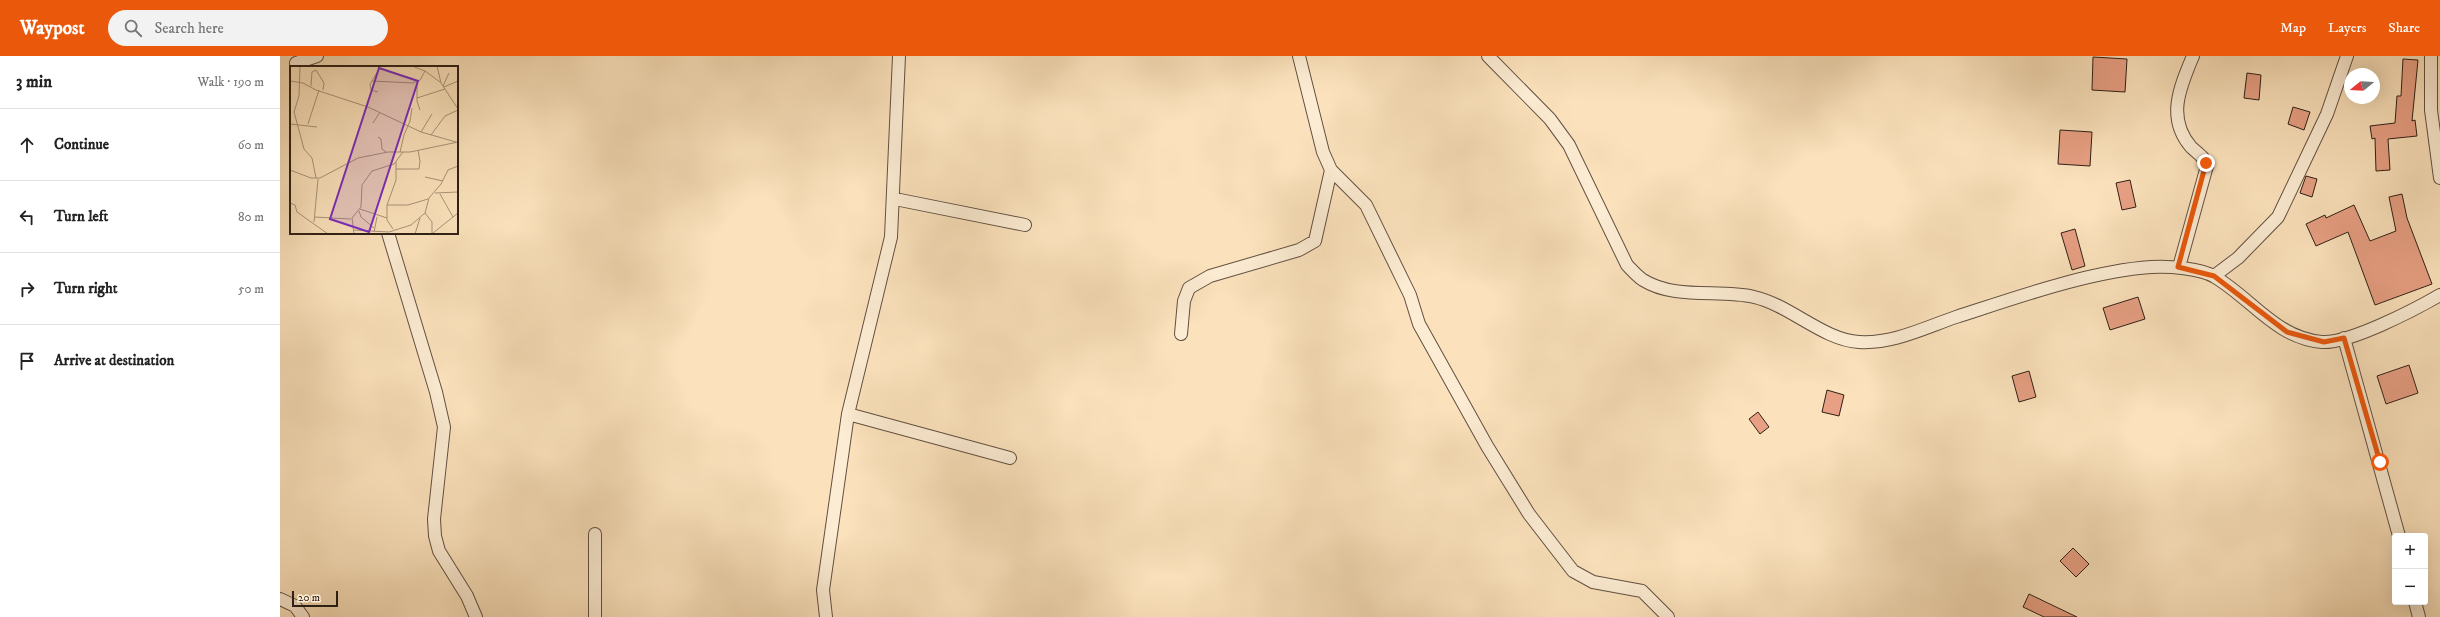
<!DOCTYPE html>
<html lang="en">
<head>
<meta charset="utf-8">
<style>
  :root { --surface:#fff; --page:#f2f2f2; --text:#222; --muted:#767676; --line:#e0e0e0; --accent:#ea580c }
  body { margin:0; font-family:"IM FELL DW Pica",serif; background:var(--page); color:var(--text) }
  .controls { position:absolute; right:12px; bottom:12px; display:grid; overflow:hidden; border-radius:4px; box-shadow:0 4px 16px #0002 }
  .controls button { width:36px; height:36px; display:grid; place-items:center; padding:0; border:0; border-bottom:1px solid var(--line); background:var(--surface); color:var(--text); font:20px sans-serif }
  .compass { position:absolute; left:2064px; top:12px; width:36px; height:36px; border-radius:50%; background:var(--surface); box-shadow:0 4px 16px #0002; rotate:252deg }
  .scale { position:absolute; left:12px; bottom:10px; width:46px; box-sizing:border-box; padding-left:4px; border:2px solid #2f2016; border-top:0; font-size:11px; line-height:14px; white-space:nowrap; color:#2f2016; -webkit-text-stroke:3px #fcecd3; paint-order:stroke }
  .stop { position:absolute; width:12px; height:12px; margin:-9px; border:3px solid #ea580c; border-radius:50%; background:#fff }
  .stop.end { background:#ea580c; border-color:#fff; box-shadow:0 1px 4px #0008 }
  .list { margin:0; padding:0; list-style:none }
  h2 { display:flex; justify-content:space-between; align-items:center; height:52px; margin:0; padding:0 16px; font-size:17px }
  h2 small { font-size:13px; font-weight:400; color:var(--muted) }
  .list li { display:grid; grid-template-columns:26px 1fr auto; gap:12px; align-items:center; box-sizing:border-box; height:72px; padding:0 16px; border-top:1px solid var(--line) }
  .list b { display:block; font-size:15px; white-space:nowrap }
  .list em { font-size:13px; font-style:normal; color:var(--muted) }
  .icon { flex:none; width:22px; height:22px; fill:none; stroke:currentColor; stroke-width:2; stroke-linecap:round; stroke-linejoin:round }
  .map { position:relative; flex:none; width:2160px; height:561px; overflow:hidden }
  header { display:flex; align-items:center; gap:24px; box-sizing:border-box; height:56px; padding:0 20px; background:var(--accent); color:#fff }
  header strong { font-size:19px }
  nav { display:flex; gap:22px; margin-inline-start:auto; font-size:14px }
  .search { width:280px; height:36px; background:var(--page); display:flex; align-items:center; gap:10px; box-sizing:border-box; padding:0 14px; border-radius:22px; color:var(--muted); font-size:15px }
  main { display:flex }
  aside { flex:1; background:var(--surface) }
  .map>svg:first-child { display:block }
</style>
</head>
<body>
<header>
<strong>Waypost</strong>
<div class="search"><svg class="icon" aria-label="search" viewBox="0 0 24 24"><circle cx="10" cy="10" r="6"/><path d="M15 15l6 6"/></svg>Search here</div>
<nav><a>Map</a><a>Layers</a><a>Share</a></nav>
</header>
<main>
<aside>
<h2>3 min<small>Walk · 190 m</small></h2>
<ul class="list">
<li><svg class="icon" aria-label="ahead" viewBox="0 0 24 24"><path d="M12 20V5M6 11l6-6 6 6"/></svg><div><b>Continue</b></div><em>60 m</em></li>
<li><svg class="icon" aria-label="left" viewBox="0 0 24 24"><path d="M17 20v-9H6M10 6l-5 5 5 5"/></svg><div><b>Turn left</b></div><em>80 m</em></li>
<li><svg class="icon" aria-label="right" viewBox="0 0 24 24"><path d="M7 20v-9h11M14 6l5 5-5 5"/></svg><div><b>Turn right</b></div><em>50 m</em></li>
<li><svg class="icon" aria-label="arrive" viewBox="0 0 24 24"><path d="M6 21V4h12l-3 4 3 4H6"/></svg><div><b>Arrive at destination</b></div></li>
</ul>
</aside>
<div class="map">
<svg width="2160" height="561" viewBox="0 0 2160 561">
  <rect width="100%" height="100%" fill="#fbe2bc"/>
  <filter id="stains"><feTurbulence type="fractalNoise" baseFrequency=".005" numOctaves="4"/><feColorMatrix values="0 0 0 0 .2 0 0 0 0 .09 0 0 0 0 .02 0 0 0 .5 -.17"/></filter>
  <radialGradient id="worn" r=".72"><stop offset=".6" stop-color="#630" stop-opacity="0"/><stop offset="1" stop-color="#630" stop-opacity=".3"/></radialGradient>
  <path fill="#e8a084" stroke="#2f2016" d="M1813 1 1847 3 1845 36 1812 34Z
    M2123 3 2138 4 2132 65 2135 64 2137 80 2108 83 2110 114 2096 115 2095 82 2092 83 2090 70 2115 67 2117 40H2121Z
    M1967 17 1981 19 1979 44 1964 42Z
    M2013 51 2030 56 2024 74 2008 68Z
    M1780 74 1812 76 1810 110 1778 108Z
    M2026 120 2037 123 2032 141 2020 137Z
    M1850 124 1856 151 1842 154 1836 127Z
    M2122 138 2127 162 2152 228 2095 249 2068 176 2036 190 2026 168 2045 159 2046 162 2074 149 2090 185 2116 175 2109 141Z
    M1795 173 1805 210 1792 214 1781 177Z
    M1858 241 1865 263 1830 274 1823 252Z
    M2129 309 2138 337 2106 348 2097 320Z
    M1749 315 1756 341 1739 346 1732 320Z
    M1547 334 1564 339 1559 360 1542 356Z
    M1478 356 1489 371 1480 378 1469 363Z
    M1793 492 1809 508 1796 521 1780 505Z
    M1749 538 1797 561H1764L1743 551Z"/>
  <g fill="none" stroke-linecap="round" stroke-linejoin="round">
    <g stroke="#625040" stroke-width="14">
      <path id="minor" d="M1019 0 1043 96 1051 114 1086 149 1130 239 1139 268 1207 390 1249 458 1293 515 1313 526 1362 535 1388 561
        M1208 0 1270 63 1289 89 1347 209C1352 214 1357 220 1363 224 1395 244 1439 233 1474 241 1510 249 1543 284 1579 286 1613 288 1644 272 1676 261 1735 242 1810 215 1871 211 1888 210 1921 212 1935 221 1972 243 1996 282 2042 286 2069 288 2136 253 2160 239
        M2151 0V54L2160 122
        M16 7 37 0
        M615 143 745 169
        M108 177 156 336 164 371 154 463 155 480 159 495 187 540 196 561
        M1899 211 1927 110C1926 102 1917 97 1911 91 1886 62 1900 31 1913 0
        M1934 220 1958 202 1998 161 2047 58 2067 0
        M901 278 904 245 909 232 930 220 1019 194 1035 185 1051 114
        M2064 282 2119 480
        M568 358 730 402
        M0 543 15 550 23 561
        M2135 546 2139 561
        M315 561V478
        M546 561 543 534 568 358 611 181 619 0"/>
    </g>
    <use href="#minor" stroke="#fcecd3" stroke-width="12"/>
  </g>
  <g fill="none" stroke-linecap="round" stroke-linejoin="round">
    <path stroke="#ea580c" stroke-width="5" d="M1926 107 1898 211 1934 220 2007 276 2044 286 2064 282 2100 406"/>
  </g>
  <g transform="translate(10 10)">
    <rect width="168" height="168" fill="#fbe2bc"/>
    <path fill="none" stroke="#a9947a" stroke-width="1" d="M10 0 9 30 4 46 14 83 22 92 26 112M122 0 135 5 150 16M147 0 151 17 168 43M0 15 13 17 26 24 78 41 131 66 166 76M82 15 123 17 130 14 135 5M127 16V35L130 44M21 20 22 6 26 4 34 17 33 24M153 20 159 7M154 21 168 15M88 26 81 24 80 18 91 0M127 32 155 23M83 57 90 46M0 58 27 61M18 58 29 24M131 66 142 48M141 69 155 50 168 44M88 71 91 73 92 83 96 86M110 86 114 69 120 55 122 42M106 103H129L130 95 128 84M0 104 21 112H30L68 92 98 86H120L168 76M135 111 153 115M145 127 168 126M150 128 163 151M0 137 5 139 7 146 38 168M97 139H118L138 133M70 143 97 152M69 145 71 151 84 162M24 151 61 153M24 156 28 113M103 163 97 154V139L106 114V96M63 164 99 166 121 159 135 147M84 166 87 151M143 167 168 147M64 168 62 152 71 141 72 119 82 105 104 98 113 86M125 168 130 152M142 168V156L135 147 139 132 151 118 158 104 168 100"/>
    <path fill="#7b2cbf" fill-opacity="0.15" stroke="#7b2cbf" stroke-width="2" d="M89 2 128 15 79 166 40 153Z"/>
    <rect width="168" height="168" fill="none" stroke="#2f2016" stroke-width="2"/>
  </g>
  <rect width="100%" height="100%" filter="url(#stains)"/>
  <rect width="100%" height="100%" fill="url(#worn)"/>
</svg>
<div class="controls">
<button>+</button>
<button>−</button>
</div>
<svg class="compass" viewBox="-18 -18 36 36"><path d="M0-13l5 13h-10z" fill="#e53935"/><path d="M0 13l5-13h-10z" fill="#767676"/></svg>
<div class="scale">20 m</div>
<div class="stop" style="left:2100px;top:406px"></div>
<div class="stop end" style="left:1926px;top:107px"></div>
</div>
</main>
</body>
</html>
